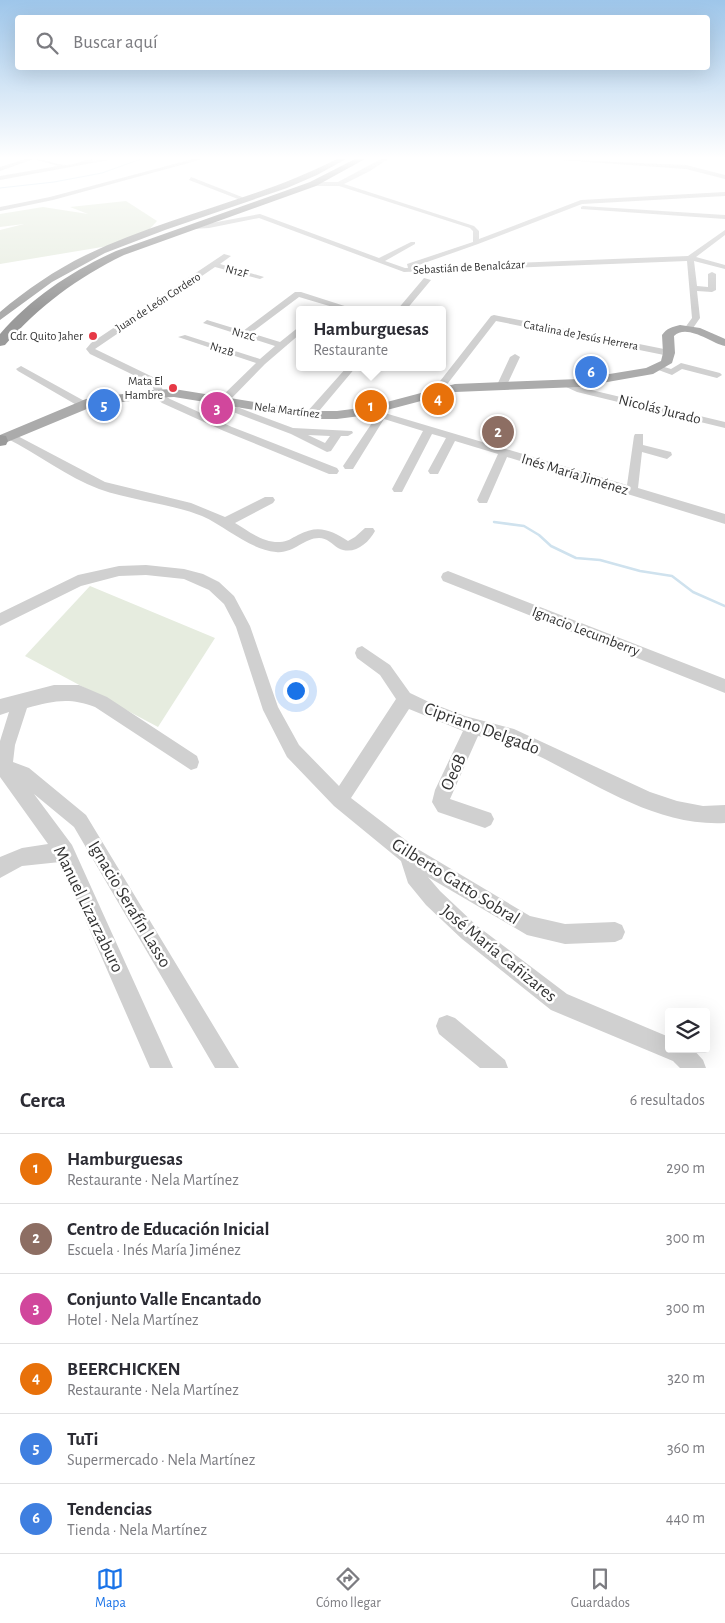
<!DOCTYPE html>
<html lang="es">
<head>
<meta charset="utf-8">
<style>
  :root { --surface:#fff; --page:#f7f7f7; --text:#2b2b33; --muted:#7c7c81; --line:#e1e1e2; --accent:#1a73e8 }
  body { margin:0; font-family:"Alegreya Sans",sans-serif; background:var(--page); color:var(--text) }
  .controls { position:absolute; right:15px; bottom:15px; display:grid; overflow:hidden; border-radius:5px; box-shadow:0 5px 20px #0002 }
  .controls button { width:45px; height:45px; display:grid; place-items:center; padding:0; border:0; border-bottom:1px solid var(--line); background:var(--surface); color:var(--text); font:25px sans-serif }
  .you { position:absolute; left:295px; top:690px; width:18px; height:18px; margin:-12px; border:4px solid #fff; border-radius:50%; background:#1a73e8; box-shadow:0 0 0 8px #1a73e833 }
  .badge { display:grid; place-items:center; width:32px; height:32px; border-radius:50%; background:var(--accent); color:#fff; font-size:16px; font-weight:700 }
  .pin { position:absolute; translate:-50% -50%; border:2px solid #fff; box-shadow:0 1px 5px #0006 }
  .popup { position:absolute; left:296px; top:306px; width:150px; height:65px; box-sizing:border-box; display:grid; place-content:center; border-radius:5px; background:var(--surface); filter:drop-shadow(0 1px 4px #0005); font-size:16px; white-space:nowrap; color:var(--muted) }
  .popup b { font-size:19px; color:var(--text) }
  .popup::after { content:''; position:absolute; left:50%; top:100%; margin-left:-10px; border:10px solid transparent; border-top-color:var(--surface) }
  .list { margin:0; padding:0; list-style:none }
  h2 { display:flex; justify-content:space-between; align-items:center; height:65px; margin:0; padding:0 20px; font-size:21px }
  h2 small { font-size:16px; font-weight:400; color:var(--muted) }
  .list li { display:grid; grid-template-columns:32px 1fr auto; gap:15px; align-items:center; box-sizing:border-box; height:70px; padding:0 20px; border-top:1px solid var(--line) }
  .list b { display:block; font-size:19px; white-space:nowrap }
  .list p { margin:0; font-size:16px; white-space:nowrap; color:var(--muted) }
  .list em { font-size:16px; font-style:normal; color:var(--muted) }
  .icon { flex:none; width:28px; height:28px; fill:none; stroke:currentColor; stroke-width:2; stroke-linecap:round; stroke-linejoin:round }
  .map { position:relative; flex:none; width:725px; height:1068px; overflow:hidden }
  .search { position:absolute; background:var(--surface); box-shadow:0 5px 20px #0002; left:15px; right:15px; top:15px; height:55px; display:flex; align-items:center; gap:12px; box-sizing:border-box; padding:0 18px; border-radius:5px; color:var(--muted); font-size:19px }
  .sheet { height:485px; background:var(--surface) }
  nav { display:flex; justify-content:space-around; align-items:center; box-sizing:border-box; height:70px; border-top:1px solid var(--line); background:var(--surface); font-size:14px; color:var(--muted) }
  nav a { display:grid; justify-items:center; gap:2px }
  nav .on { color:var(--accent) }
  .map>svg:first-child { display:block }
</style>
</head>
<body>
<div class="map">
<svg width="725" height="1068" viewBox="0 0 725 1068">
  <rect width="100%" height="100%" fill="#fff"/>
  <path fill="#e6ecdf" d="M126 201 157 221 147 232 108 246 0 264V230L24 224 0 227V214L43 207 88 214 70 207Z
    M90 586 215 638 158 727 25 656Z"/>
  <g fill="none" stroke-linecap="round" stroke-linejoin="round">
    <path stroke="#cfe2ee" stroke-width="1" d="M0 188 54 182 102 173 141 159"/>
    <path stroke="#cfe2ee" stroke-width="2.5" d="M494 522 524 526 539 535 551 546 576 558 600 560 640 571 672 576 693 592 725 606"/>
    <path fill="#d0d0d0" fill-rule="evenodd" d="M25 159H34L0 171V167Z
      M34 159C45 159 56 165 66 165 76 165 84 159 94 159L91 161 114 159 0 180V176L58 166Z
      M193 159H203L53 200 0 211V207L50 197Z
      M381 159H388L370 171 344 184 474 226 479 231V239L581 200 725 192V196L582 204 478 244 413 267 688 256 725 230V235L696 257 725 265V269L694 261 697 286 708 287V274L712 272 716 274V290L712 292 697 291 700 318 691 331 688 332 684 329 692 318 687 261 404 272 259 218 209 228 193 229 190 227 260 214 379 258 411 242H415V244L385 261 405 268H408L407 264 473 242V231L470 228 339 186H313L310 184 313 182H338Z
      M547 159 686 165 725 175V179L686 169Z
      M191 177 242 197 243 198 238 199 189 180Z
      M583 206 725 215V219L581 209V207Z
      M224 254 231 256 220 264 264 277 260 279 215 267 95 349 159 380 165 396 170 399 232 427 337 468 339 471 337 474H329L224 431 162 403 156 398 152 384 90 354 86 349 91 343Z
      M424 278 431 280 406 310H397Z
      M295 292H301L357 310H343L299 297 251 333 280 342 300 326V334L265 364 227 403H219V399L256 363 178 337 185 335 260 359 275 346 203 323 207 320 243 331Z
      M494 315 669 350 674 353 669 356 496 321 445 387 442 393H436L434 391 437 385 491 316Z
      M515 354 520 357 507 385 502 388 499 387 497 385 510 357Z
      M681 363 720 373 722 375 717 378 682 369 672 375 653 368 658 365 671 369Z
      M21 366 88 403 89 405 84 408 80 407 18 371 16 369Z
      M347 367H356L314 417H306V413Z
      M567 381 583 388 725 422V428L577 392 564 386V382Z
      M237 407 293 428 352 431 353 433 348 436H341L331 451 327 452 291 434 233 412V408ZM308 435 330 436 325 443Z
      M368 408 627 485 634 436 635 434H643V445L671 452 672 455 667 459 642 452 638 488 725 514V524L507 457 487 503H479L477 500 498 454 455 441 438 474H430L428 471 446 438 432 434 402 492H394L392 489 423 431 384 419 353 469H345L343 466 376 417 363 411Z
      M10 432 105 482 191 503 225 517 265 497H273L275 500 273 503 235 523C248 531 264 543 280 542 287 542 292 538 298 535 318 524 331 530 348 541L355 537 365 528H373L375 531C368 544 353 556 338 548 332 544 327 538 319 538 304 538 293 554 276 552 248 549 227 527 202 516 169 503 133 501 99 489 67 477 38 454 6 438L5 436 6 434Z
      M146 565 184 569 203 574 219 582 234 596 250 626 278 707 299 745 339 786 396 699 380 675 357 658 355 653 357 648 362 646 390 665 410 693 431 703 465 716 514 729 650 792 677 801 703 806 725 805V823C647 827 581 772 512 744 501 740 489 738 478 736L450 799 491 813 494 819 491 825 485 828 438 812 432 802 435 790 463 731 409 709 351 798 416 848 530 916 565 924 615 922 622 925 625 932 622 939 615 942 565 944 527 935 428 877 440 891 476 925 567 994 669 1037V1049H693L703 1060 706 1068H680L673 1061 551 1010 462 939 426 905 408 883 401 861 334 806 287 757 263 710 236 627 224 604 209 590 184 579 146 575 119 576 81 586 0 626V613L78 575 119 566Z
      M448 571 725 679V693L443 581 441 577 443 573Z
      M54 685H79L107 697 197 756 199 762 197 768 191 770 95 707C69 697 53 701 27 708L15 745 13 762 29 768 86 815 239 1068H215L74 827 34 794 72 845 173 1068H150L60 862 22 866 0 878V857L22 848 48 844 0 777V741L9 712 0 715V699Z
      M447 1015 455 1018 505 1060 508 1068H480L439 1034 436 1026 439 1018Z"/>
    <path fill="#ababab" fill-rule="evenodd" d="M337 159H346L317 175 287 188 165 230 105 253 52 282 0 320V312C26 290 55 270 86 255 167 216 257 200 337 159Z
      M680 325 700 328 723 338 725 339V346C711 343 687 323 674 336L675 353 672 363 653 374 579 387 455 392 368 415 337 419H310L174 397 152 398 94 406 0 445V435L86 399 152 390 174 389 310 411H337L368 407 455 384 579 379 646 368 661 361 663 353 662 335C667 328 672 327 680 325Z"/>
    <path fill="#9a9a9a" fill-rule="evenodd" d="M355 159H365L316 186 124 255C77 278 39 306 5 345L0 346V334C32 297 72 271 116 251L310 182Z
      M0 435 6 436 8 441 6 445 0 446Z"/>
  </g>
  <linearGradient id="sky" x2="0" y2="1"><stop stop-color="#9ec6ea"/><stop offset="0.51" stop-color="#fff"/><stop offset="1" stop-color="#fff" stop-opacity="0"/></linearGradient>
  <rect width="725" height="309" fill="url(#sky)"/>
  <g fill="#e63946" stroke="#fff" stroke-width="2">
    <circle cx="93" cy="336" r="5"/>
    <circle cx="173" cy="388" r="5"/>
  </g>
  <g text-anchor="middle" stroke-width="5" stroke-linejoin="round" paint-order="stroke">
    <g font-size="12" fill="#333" stroke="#fff">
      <text transform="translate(469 267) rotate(-3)" y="4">Sebastián de Benalcázar</text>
      <text transform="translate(237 271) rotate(15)" y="4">N12F</text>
      <text transform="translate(158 302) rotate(-33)" y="4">Juan de León Cordero</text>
      <text transform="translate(244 334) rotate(16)" y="4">N12C</text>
      <text transform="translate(581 335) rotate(11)" y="4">Catalina de Jesús Herrera</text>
      <text transform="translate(222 349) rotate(17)" y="4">N12B</text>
      <text transform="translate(287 410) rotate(7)" y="4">Nela Martínez</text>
    </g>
    <g font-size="12" fill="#333" stroke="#fff" text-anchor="end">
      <text x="83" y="340">Cdr. Quito Jaher</text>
      <text x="163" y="385">Mata El<tspan x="163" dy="14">Hambre</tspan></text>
    </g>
    <g font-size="15" fill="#333" stroke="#fff">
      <text transform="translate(660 409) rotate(14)" y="5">Nicolás Jurado</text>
      <text transform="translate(575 474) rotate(17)" y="5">Inés María Jiménez</text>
      <text transform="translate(586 631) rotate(21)" y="5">Ignacio Lecumberry</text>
    </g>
    <g font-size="18" fill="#333" stroke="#fff">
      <text transform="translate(482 728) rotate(20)" y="6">Cipriano Delgado</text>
      <text transform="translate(453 772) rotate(-65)" y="6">Oe6B</text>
      <text transform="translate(456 881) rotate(32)" y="6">Gilberto Gatto Sobral</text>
      <text transform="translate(130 904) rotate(59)" y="6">Ignacio Serafín Lasso</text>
      <text transform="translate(89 909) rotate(64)" y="6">Manuel Lizarzaburo</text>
      <text transform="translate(499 953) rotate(39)" y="6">José María Cañizares</text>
    </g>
  </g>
</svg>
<div class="controls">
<button><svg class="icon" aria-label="layers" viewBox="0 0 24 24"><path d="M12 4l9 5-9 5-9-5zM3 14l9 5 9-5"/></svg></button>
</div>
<div class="you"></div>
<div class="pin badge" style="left:371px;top:406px;background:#e8710a">1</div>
<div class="popup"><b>Hamburguesas</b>Restaurante</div>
<div class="pin badge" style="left:498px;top:432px;background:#8d6e63">2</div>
<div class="pin badge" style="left:217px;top:408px;background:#d1479c">3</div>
<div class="pin badge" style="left:438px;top:399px;background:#e8710a">4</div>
<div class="pin badge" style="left:104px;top:405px;background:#3f7fe0">5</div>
<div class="pin badge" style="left:591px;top:372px;background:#3f7fe0">6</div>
<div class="search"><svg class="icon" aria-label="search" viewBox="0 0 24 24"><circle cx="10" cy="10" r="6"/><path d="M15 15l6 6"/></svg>Buscar aquí</div>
</div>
<section class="sheet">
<h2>Cerca<small>6 resultados</small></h2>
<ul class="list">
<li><span class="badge" style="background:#e8710a">1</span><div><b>Hamburguesas</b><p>Restaurante · Nela Martínez</p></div><em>290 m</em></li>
<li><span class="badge" style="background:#8d6e63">2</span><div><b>Centro de Educación Inicial</b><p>Escuela · Inés María Jiménez</p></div><em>300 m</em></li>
<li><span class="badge" style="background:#d1479c">3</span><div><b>Conjunto Valle Encantado</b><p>Hotel · Nela Martínez</p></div><em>300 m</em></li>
<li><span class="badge" style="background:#e8710a">4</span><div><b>BEERCHICKEN</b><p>Restaurante · Nela Martínez</p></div><em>320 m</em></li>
<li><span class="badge" style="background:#3f7fe0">5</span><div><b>TuTi</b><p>Supermercado · Nela Martínez</p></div><em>360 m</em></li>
<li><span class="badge" style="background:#3f7fe0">6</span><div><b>Tendencias</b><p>Tienda · Nela Martínez</p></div><em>440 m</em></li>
</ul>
</section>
<nav>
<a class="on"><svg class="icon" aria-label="map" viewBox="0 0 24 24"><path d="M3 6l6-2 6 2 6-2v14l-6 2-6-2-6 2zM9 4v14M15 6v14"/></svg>Mapa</a>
<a><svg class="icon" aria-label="directions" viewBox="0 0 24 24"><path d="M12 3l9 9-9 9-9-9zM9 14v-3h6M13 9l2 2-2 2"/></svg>Cómo llegar</a>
<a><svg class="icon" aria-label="saved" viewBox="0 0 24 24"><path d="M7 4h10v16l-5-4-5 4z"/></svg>Guardados</a>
</nav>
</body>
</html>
